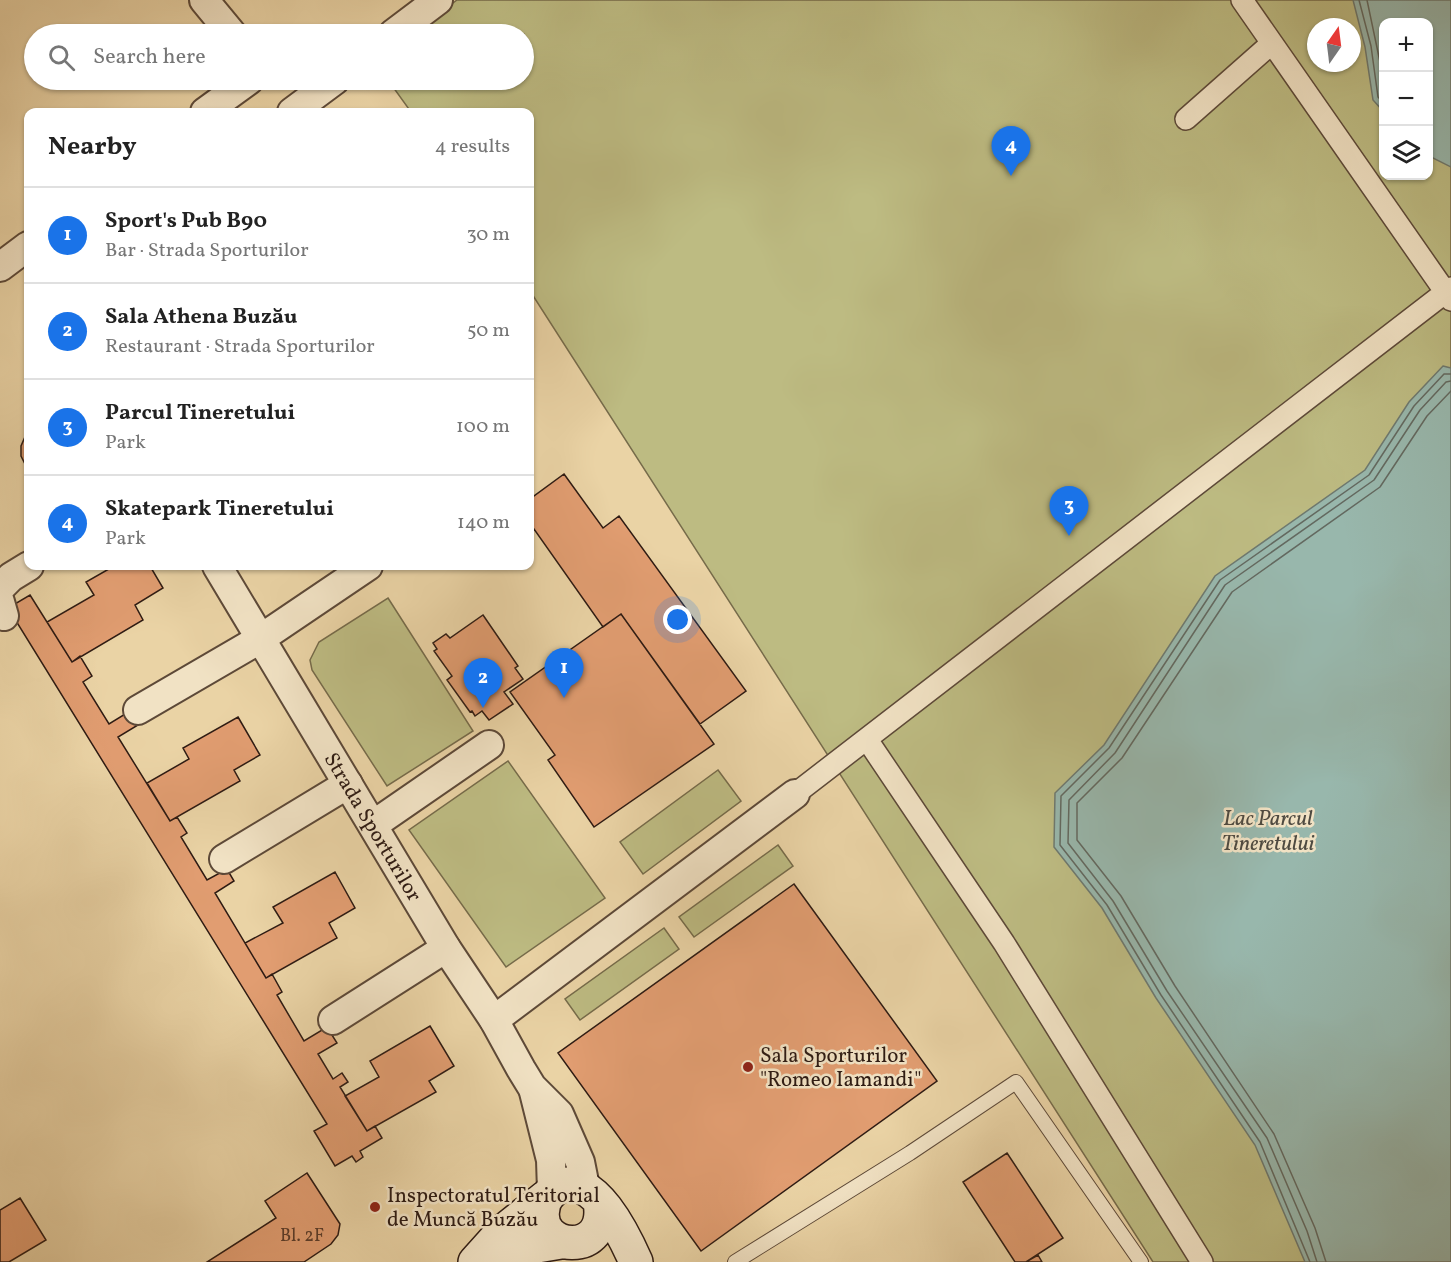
<!DOCTYPE html>
<html lang="en">
<head>
<meta charset="utf-8">
<style>
  :root { --surface:#fff; --page:#f6f6f6; --text:#222; --muted:#767676; --line:#e0e0e0; --accent:#1a73e8 }
  body { margin:0; font-family:Vollkorn,serif; background:var(--page); color:var(--text) }
  .controls { position:absolute; right:18px; top:18px; display:grid; overflow:hidden; border-radius:12px; box-shadow:0 2px 4px #0004 }
  .controls button { width:54px; height:54px; display:grid; place-items:center; padding:0; border:0; border-bottom:2px solid var(--line); background:var(--surface); color:var(--text); font:30px sans-serif }
  .compass { position:absolute; left:1307px; top:18px; width:54px; height:54px; border-radius:50%; background:var(--surface); box-shadow:0 2px 4px #0004; rotate:14deg }
  .you { position:absolute; left:678px; top:620px; width:21px; height:21px; margin:-15px; border:4px solid #fff; border-radius:50%; background:#1a73e8; box-shadow:0 0 0 9px #1a73e833 }
  .badge { display:grid; place-items:center; width:39px; height:39px; border-radius:50%; background:var(--accent); color:#fff; font-size:20px; font-weight:700 }
  .pin { position:absolute; translate:-50% -50px; filter:drop-shadow(0 2px 3px #0008) }
  .pin::after { content:''; position:absolute; top:32px; width:21px; height:18px; background:inherit; clip-path:polygon(0 0,100% 0,50% 100%) }
  .list { margin:0; padding:0; list-style:none }
  h2 { display:flex; justify-content:space-between; align-items:center; height:78px; margin:0; padding:0 24px; font-size:26px }
  h2 small { font-size:20px; font-weight:400; color:var(--muted) }
  .list li { display:grid; grid-template-columns:39px 1fr auto; gap:18px; align-items:center; box-sizing:border-box; height:96px; padding:0 24px; border-top:2px solid var(--line) }
  .list b { display:block; font-size:22px; white-space:nowrap }
  .list p { margin:0; font-size:20px; white-space:nowrap; color:var(--muted) }
  .list em { font-size:20px; font-style:normal; color:var(--muted) }
  .icon { flex:none; width:33px; height:33px; fill:none; stroke:currentColor; stroke-width:2; stroke-linecap:round; stroke-linejoin:round }
  .map { position:relative; flex:none; width:1451px; height:1262px; overflow:hidden }
  .search { position:absolute; background:var(--surface); box-shadow:0 2px 4px #0004; left:24px; top:24px; width:510px; height:66px; display:flex; align-items:center; gap:15px; box-sizing:border-box; padding:0 21px; border-radius:33px; color:var(--muted); font-size:22px }
  .panel { position:absolute; background:var(--surface); box-shadow:0 2px 4px #0004; left:24px; top:108px; width:510px; height:462px; border-radius:12px }
  .map>svg:first-child { display:block }
</style>
</head>
<body>
<div class="map">
<svg width="1451" height="1262" viewBox="0 0 1451 1262">
  <rect width="100%" height="100%" fill="#ead3a5"/>
  <filter id="stains"><feTurbulence type="fractalNoise" baseFrequency=".00333" numOctaves="4"/><feColorMatrix values="0 0 0 0 .2 0 0 0 0 .09 0 0 0 0 .02 0 0 0 .5 -.17"/></filter>
  <radialGradient id="worn" r=".72"><stop offset=".6" stop-color="#630" stop-opacity="0"/><stop offset="1" stop-color="#630" stop-opacity=".3"/></radialGradient>
  <path fill="#bdbb82" stroke="#766b4a" stroke-width="1.5" fill-rule="evenodd" d="M457 0H1451V1262H1153L530 291V112H411L388 80H524V34H412ZM1384 22H1428V176H1384ZM1316 27H1352V63H1316Z
    M388 598 473 731 387 786 312 670 310 660 319 642Z
    M508 761 605 898 506 967 409 830Z
    M718 770 741 801 643 874 620 842Z
    M778 845 793 866 694 937 679 917Z
    M664 928 679 949 580 1020 565 999Z"/>
  <path fill="#98b7ac" stroke="#6e796f" stroke-width="1.5" d="M1353 0H1451V167L1429 156 1428 22H1384L1383 111 1373 100 1365 47Z
    M1443 366 1451 368V1262H1305L1255 1145 1156 998 1102 908 1054 847 1055 793 1104 745 1215 576 1365 470 1409 402Z"/>
  <g fill="none" stroke-linecap="round" stroke-linejoin="round">
    <path stroke="#636960" stroke-width="1.5" d="M1359 0 1371 46 1378 97 1384 103
      M1367 0 1384 81
      M1310 1262 1260 1142 1161 995 1107 905 1060 845 1061 796 1109 748 1220 580 1369 475 1414 406 1444 374H1451
      M1317 1262 1307 1231 1267 1138 1167 991 1113 901 1068 843 1069 800 1115 753 1225 585 1374 480 1420 410 1446 382 1451 381
      M1326 1262 1315 1228 1274 1134 1175 986 1121 896 1077 840V803L1122 758 1232 592 1380 487 1427 416 1451 391"/>
  </g>
  <path fill="#e19d71" stroke="#2e1b13" stroke-width="1.5" d="M28 430V470L21 456V446Z
    M564 474 603 528 619 516 746 691 700 724 621 614 603 627 534 529 530 532V499Z
    M114 566H150L163 588 135 605 143 620 72 662 47 622 94 595 86 582Z
    M30 595 72 662 80 656 92 676 83 682 109 724 130 711 138 725 118 737 170 821 177 817 187 833 181 837 207 880 227 869 234 881 215 893 266 978 272 974 282 992 277 995 304 1041 327 1027 337 1043 318 1054 333 1079 342 1073 348 1082 340 1087 367 1131 375 1126 382 1138 360 1151 363 1157 356 1162 352 1156 335 1166 314 1131 327 1124 8 608Z
    M621 614 714 744 594 827 548 760 555 755 510 692Z
    M483 615 518 666 515 668 523 679 504 692 513 704 489 720 482 711 475 716 472 711 470 712 447 680 452 676 434 651 437 649 433 643 446 634 450 638Z
    M238 717 260 755 234 770 240 781 170 821 147 783 189 759 183 748Z
    M335 872 355 908 329 923 337 938 266 978 245 943 283 923 273 907Z
    M794 884 937 1081 701 1251 558 1053Z
    M430 1026 454 1066 429 1081 436 1092 367 1131 345 1096 379 1077 370 1061Z
    M1007 1153 1063 1238 1026 1262H1015L963 1182Z
    M307 1173 340 1224 338 1235 331 1244 304 1262H207L276 1218 265 1201Z
    M20 1198 46 1240 9 1262H0V1210Z
    M1038 1255 1042 1262H1026Z"/>
  <g fill="none" stroke-linecap="round" stroke-linejoin="round">
    <g stroke="#5d4938" stroke-width="16">
      <path id="service" d="M735 1262 910 1153 1016 1082 1141 1262"/>
    </g>
    <g stroke="#5d4938" stroke-width="24">
      <path id="pedestrian" d="M1242 0 1451 300
        M1186 119 1272 43
        M868 741 1004 943 1202 1262
        M795 794 1451 288"/>
    </g>
    <g stroke="#5d4938" stroke-width="32">
      <g id="minor">
        <path d="M204 0 232 34"/>
        <path d="M393 34 438 0"/>
        <path d="M205 112 249 80"/>
        <path d="M292 112 335 80"/>
        <path d="M0 267 28 246"/>
        <path id="s1" d="M217 566 446 948 494 1020 521 1069 532 1087 559 1114 580 1162 585 1187"/>
        <path d="M0 588 11 577 29 566"/>
        <path d="M0 602 4 616"/>
        <path d="M138 710 260 639 368 566"/>
        <path d="M373 825 489 745"/>
        <path d="M224 859 348 784"/>
        <path d="M333 1020 446 948"/>
        <path d="M494 1020 795 794"/>
        <path d="M534 1092 551 1160 552 1191"/>
      </g>
    </g>
    <g stroke="#2e1b13" stroke-width="36">
      <path id="secondary" d="M600 1202C610 1259 534 1251 543 1208 544 1199 550 1192 558 1187 593 1169 625 1237 636 1262
        M475 1262 501 1233 546 1197
        M481 1262 513 1250 561 1242"/>
    </g>
    <use href="#service" stroke="#f1e2c4" stroke-width="14"/>
    <use href="#pedestrian" stroke="#f1e2c4" stroke-width="21"/>
    <use href="#minor" stroke="#f1e2c4" stroke-width="28"/>
    <use href="#secondary" stroke="#f1e2c4" stroke-width="33"/>
  </g>
  <g fill="#8f2418" stroke="#f1e2c4" stroke-width="2">
    <circle cx="748" cy="1067" r="6"/>
    <circle cx="375" cy="1207" r="6"/>
  </g>
  <g text-anchor="middle" stroke-width="5" stroke-linejoin="round" paint-order="stroke">
    <g font-size="18" fill="#5b3c2a">
      <text x="302" y="1241">Bl. 2F</text>
    </g>
    <g font-size="21" fill="#2e1b13" stroke="#f1e2c4">
      <text dy="7" stroke="none"><textPath href="#s1" startOffset="304">Strada Sporturilor</textPath></text>
    </g>
    <g font-size="21" fill="#2e1b13" stroke="#f1e2c4" text-anchor="start">
      <text x="760" y="1062">Sala Sporturilor<tspan x="760" dy="24">"Romeo Iamandi"</tspan></text>
      <text x="387" y="1202">Inspectoratul Teritorial<tspan x="387" dy="24">de Muncă Buzău</tspan></text>
    </g>
    <g font-size="22" font-style="italic" fill="#4e4a41" stroke="#f1e2c4">
      <text x="1268" y="825">Lac Parcul<tspan x="1268" dy="25">Tineretului</tspan></text>
    </g>
  </g>
  <rect width="100%" height="100%" filter="url(#stains)"/>
  <rect width="100%" height="100%" fill="url(#worn)"/>
</svg>
<div class="controls">
<button>+</button>
<button>−</button>
<button><svg class="icon" aria-label="layers" viewBox="0 0 24 24"><path d="M12 4l9 5-9 5-9-5zM3 14l9 5 9-5"/></svg></button>
</div>
<svg class="compass" viewBox="-18 -18 36 36"><path d="M0-13l5 13h-10z" fill="#e53935"/><path d="M0 13l5-13h-10z" fill="#767676"/></svg>
<div class="you"></div>
<div class="pin badge" style="left:564px;top:698px">1</div>
<div class="pin badge" style="left:483px;top:708px">2</div>
<div class="pin badge" style="left:1069px;top:536px">3</div>
<div class="pin badge" style="left:1011px;top:176px">4</div>
<div class="search"><svg class="icon" aria-label="search" viewBox="0 0 24 24"><circle cx="10" cy="10" r="6"/><path d="M15 15l6 6"/></svg>Search here</div>
<section class="panel">
<h2>Nearby<small>4 results</small></h2>
<ul class="list">
<li><span class="badge">1</span><div><b>Sport's Pub B90</b><p>Bar · Strada Sporturilor</p></div><em>30 m</em></li>
<li><span class="badge">2</span><div><b>Sala Athena Buzău</b><p>Restaurant · Strada Sporturilor</p></div><em>50 m</em></li>
<li><span class="badge">3</span><div><b>Parcul Tineretului</b><p>Park</p></div><em>100 m</em></li>
<li><span class="badge">4</span><div><b>Skatepark Tineretului</b><p>Park</p></div><em>140 m</em></li>
</ul>
</section>
</div>
</body>
</html>
